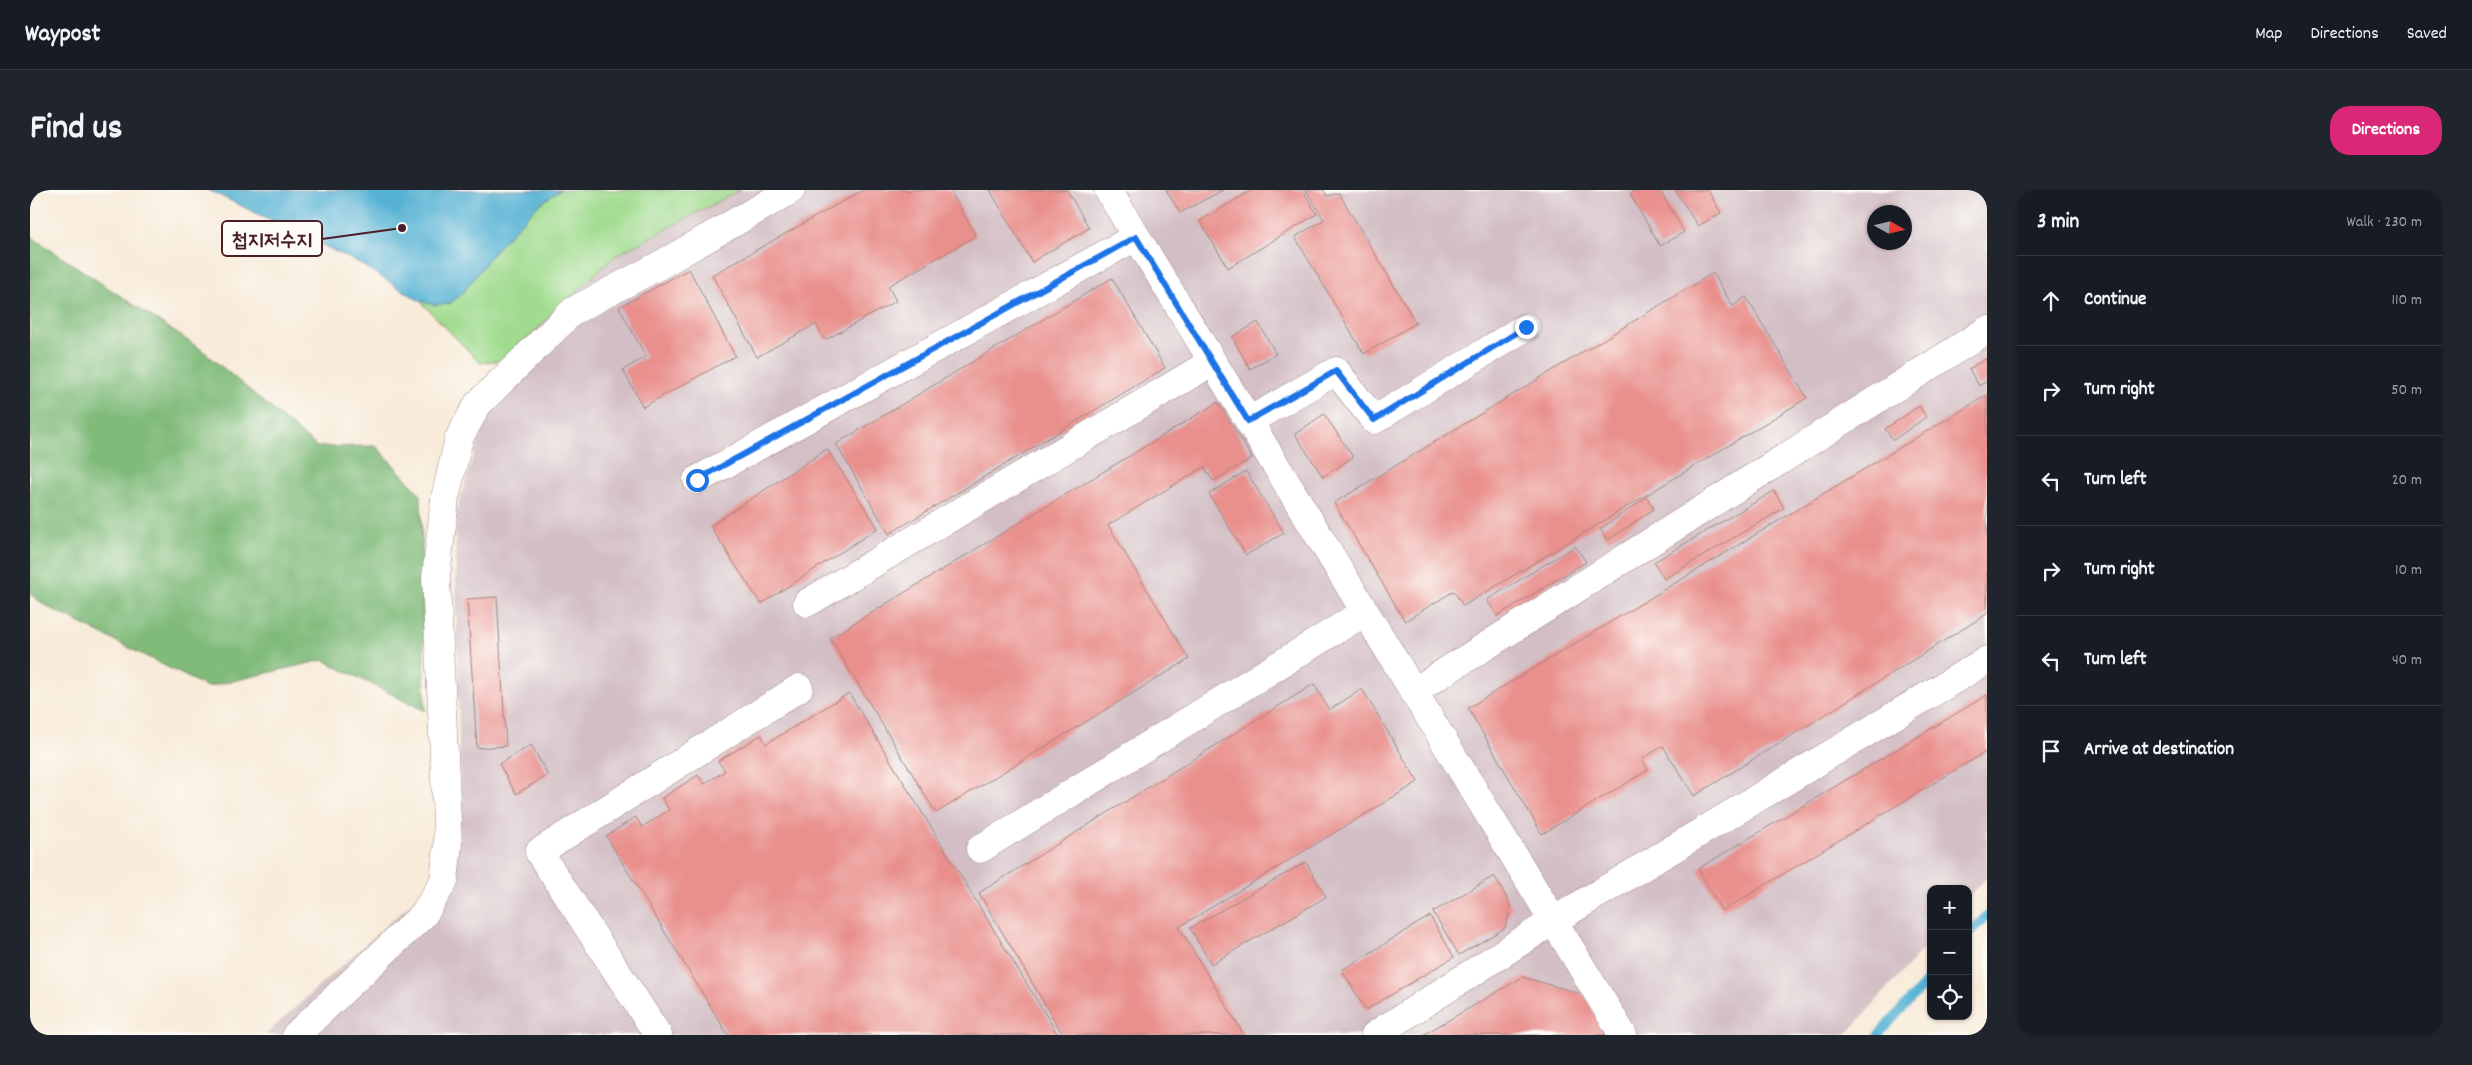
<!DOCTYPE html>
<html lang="en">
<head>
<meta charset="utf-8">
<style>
  :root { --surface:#171b24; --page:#20242c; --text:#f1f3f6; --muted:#9ea1a6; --line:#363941; --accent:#db2777 }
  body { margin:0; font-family:Dekko,"Poor Story",sans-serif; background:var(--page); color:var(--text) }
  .controls { position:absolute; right:15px; bottom:15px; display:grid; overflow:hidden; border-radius:10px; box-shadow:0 1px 4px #0004 }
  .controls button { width:45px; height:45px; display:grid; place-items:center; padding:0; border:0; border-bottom:1px solid var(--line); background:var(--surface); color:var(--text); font:25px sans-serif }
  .compass { position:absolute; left:1837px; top:15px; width:45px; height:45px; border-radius:50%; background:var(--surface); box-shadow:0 1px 4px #0004; rotate:98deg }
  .stop { position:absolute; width:15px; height:15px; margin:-11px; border:4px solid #1a73e8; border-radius:50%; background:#fff }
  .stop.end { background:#1a73e8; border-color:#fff; box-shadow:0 1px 5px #0008 }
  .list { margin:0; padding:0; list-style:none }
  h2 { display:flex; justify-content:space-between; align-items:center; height:65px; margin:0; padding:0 20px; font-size:21px }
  h2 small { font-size:16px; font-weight:400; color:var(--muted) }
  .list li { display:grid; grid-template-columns:32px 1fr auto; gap:15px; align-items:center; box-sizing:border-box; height:90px; padding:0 20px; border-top:1px solid var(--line) }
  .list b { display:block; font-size:19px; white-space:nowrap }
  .list em { font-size:16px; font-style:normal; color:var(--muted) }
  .icon { flex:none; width:28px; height:28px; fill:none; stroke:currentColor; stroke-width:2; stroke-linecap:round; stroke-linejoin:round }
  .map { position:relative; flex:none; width:1957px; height:845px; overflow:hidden; border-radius:20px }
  header { display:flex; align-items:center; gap:30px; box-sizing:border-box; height:70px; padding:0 25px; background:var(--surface); border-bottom:1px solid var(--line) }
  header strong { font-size:24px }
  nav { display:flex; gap:28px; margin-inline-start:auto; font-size:18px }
  .intro { display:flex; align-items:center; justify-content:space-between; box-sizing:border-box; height:120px; padding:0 30px }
  h1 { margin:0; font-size:35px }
  .button { padding:12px 22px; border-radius:20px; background:var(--accent); color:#fff; font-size:18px; font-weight:700 }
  main { display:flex; gap:30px; padding:0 30px }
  aside { flex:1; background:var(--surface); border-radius:20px; box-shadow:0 1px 4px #0004 }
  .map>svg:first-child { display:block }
</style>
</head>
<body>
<header>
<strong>Waypost</strong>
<nav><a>Map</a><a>Directions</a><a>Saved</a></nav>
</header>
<div class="intro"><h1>Find us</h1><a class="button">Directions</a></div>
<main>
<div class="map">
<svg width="1957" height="845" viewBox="0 0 1957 845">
  <rect width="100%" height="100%" fill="#fdfcf7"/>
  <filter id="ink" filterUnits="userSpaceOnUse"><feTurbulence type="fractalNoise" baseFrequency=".02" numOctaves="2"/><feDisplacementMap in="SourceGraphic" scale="10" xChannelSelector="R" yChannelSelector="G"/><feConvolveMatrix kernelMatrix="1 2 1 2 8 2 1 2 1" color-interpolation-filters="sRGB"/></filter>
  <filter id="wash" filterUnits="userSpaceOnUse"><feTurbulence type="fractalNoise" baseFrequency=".0096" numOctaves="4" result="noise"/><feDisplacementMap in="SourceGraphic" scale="20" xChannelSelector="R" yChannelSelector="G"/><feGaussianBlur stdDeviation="1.12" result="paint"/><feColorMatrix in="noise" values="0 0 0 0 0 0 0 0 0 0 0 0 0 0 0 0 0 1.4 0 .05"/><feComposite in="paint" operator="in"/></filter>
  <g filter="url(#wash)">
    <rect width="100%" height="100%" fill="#f8ebd9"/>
    <path fill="#d2bec4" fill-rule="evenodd" d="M710 0H1957V687L1938 708V699H1901V750L1816 845H235L409 688 430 605 425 325 474 170 585 66ZM1844 22H1874V52H1844Z"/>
    <path fill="#a0db8f" stroke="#757d5d" d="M530 0H710L585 66 474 170 450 173 390 111 419 114 431 105 467 58 506 17Z"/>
    <path fill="#80bb7a" stroke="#656d52" d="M0 46 172 160 287 257 346 256 391 305 395 521 293 470 177 497 18 417 0 404Z"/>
    <path fill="#56b2d4" stroke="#506880" d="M178 0H530L506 17 467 58 431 105 419 114 404 115 390 111 327 72Z"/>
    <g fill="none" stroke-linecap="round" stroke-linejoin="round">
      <path stroke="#56b2d4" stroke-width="9" d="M1938 745 1957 725
        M1848 845 1901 787"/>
    </g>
    <g id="blocks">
      <path fill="#e9908d" d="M833 0H920L946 46 858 96 866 111 795 150 786 134 727 167 682 85Z
        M960 0H1037L1059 38 1002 72Z
        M1136 0H1193L1150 23Z
        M1222 0H1273L1287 24 1198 78 1170 31Z
        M1276 0H1294L1297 6 1309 3 1386 133 1334 164 1265 47 1294 30Z
        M1606 0H1630L1654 42 1630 56 1600 4Z
        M1645 0H1678L1691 23 1668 36Z
        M659 79 705 166 613 217 593 180 616 167 589 117Z
        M1683 83 1703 116 1716 107 1777 208 1433 416 1424 401 1375 431 1304 313Z
        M1082 88 1135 178 859 344 806 254Z
        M1228 132 1246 164 1220 179 1202 147Z
        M1957 168V191L1949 196 1939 179Z
        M1957 205V424L1664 606 1633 556 1612 569 1618 580 1512 644 1438 518Z
        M1188 212 1222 268 1183 291 1174 277 1078 335 1159 469 906 623 800 448Z
        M1889 216 1896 227 1863 250 1855 239Z
        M1294 224 1323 267 1293 287 1265 244Z
        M797 259 848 338 731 414 680 336Z
        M1216 281 1254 343 1216 365 1179 304Z
        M1744 301 1754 318 1634 389 1624 372Z
        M1617 307 1624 319 1578 350 1570 339Z
        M1545 356 1556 372 1467 426 1457 410Z
        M467 407 476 556 447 558 437 409Z
        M1284 494 1299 520 1332 499 1388 592 1149 737 1214 845H1033L949 703Z
        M819 503 1028 845H698L576 646 606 627 612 637 639 620 632 608 668 585 674 594 695 581 688 571 731 545 736 554Z
        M1957 505V561L1692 721 1668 679Z
        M501 555 518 585 486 604 469 574Z
        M1276 672 1296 707 1181 774 1160 738Z
        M1464 686 1481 716 1475 738 1429 765 1403 722Z
        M1400 726 1424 767 1336 820 1312 780Z
        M1493 787 1555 805 1576 845H1393Z"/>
    </g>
  </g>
  <g filter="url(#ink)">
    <use href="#blocks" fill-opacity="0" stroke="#a18582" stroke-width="1"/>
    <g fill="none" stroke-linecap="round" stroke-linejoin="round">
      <g stroke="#a18582" stroke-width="29">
        <path id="minor" d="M1078 0 1593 845
          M1219 231 1306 181 1344 230 1496 137
          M667 290 1106 47
          M777 413 1182 172
          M1383 502 1957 140
          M950 659 1335 422
          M266 845 394 724 414 691 418 654 406 387 415 308 429 248 448 214 543 121 630 75 761 0
          M628 845 509 662 769 498
          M1345 845 1523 731 1957 470"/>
      </g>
      <use href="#minor" stroke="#fff" stroke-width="28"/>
    </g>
  </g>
  <g fill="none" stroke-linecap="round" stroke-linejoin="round" filter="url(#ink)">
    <path stroke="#1a73e8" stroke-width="6" d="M667 290 1106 47 1218 231 1306 181 1344 230 1496 137"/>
  </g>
  <path fill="none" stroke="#4a1f2b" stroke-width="2" d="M372 38L292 49"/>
  <circle fill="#4a1f2b" stroke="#fdfcf7" stroke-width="2" cx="372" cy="38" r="5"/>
  <rect fill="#fdfcf7" stroke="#4a1f2b" stroke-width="2" x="192" y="31" width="100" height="35" rx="5"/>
  <g font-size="20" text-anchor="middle" font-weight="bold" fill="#4a1f2b">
    <text x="242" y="56">첩지저수지</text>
  </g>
</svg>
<div class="controls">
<button>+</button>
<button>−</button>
<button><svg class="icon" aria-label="locate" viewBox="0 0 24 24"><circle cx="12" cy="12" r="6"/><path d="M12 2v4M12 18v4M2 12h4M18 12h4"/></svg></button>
</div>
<svg class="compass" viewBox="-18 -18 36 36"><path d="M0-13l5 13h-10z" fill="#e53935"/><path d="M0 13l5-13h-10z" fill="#9ea1a6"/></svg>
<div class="stop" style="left:667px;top:290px"></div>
<div class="stop end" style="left:1496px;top:137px"></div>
</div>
<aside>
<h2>3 min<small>Walk · 230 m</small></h2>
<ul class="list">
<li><svg class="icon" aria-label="ahead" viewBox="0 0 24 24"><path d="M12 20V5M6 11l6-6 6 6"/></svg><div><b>Continue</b></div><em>110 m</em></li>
<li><svg class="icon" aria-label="right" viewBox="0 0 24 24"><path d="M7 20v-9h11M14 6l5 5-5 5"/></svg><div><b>Turn right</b></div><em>50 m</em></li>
<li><svg class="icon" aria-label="left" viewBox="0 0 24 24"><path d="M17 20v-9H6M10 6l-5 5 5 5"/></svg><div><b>Turn left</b></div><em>20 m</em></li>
<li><svg class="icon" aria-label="right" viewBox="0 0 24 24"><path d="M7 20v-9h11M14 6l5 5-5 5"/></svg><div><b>Turn right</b></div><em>10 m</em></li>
<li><svg class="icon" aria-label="left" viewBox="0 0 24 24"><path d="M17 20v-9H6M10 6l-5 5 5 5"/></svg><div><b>Turn left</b></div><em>40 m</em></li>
<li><svg class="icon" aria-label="arrive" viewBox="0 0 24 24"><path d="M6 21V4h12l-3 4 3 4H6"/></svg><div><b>Arrive at destination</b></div></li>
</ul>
</aside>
</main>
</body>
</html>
